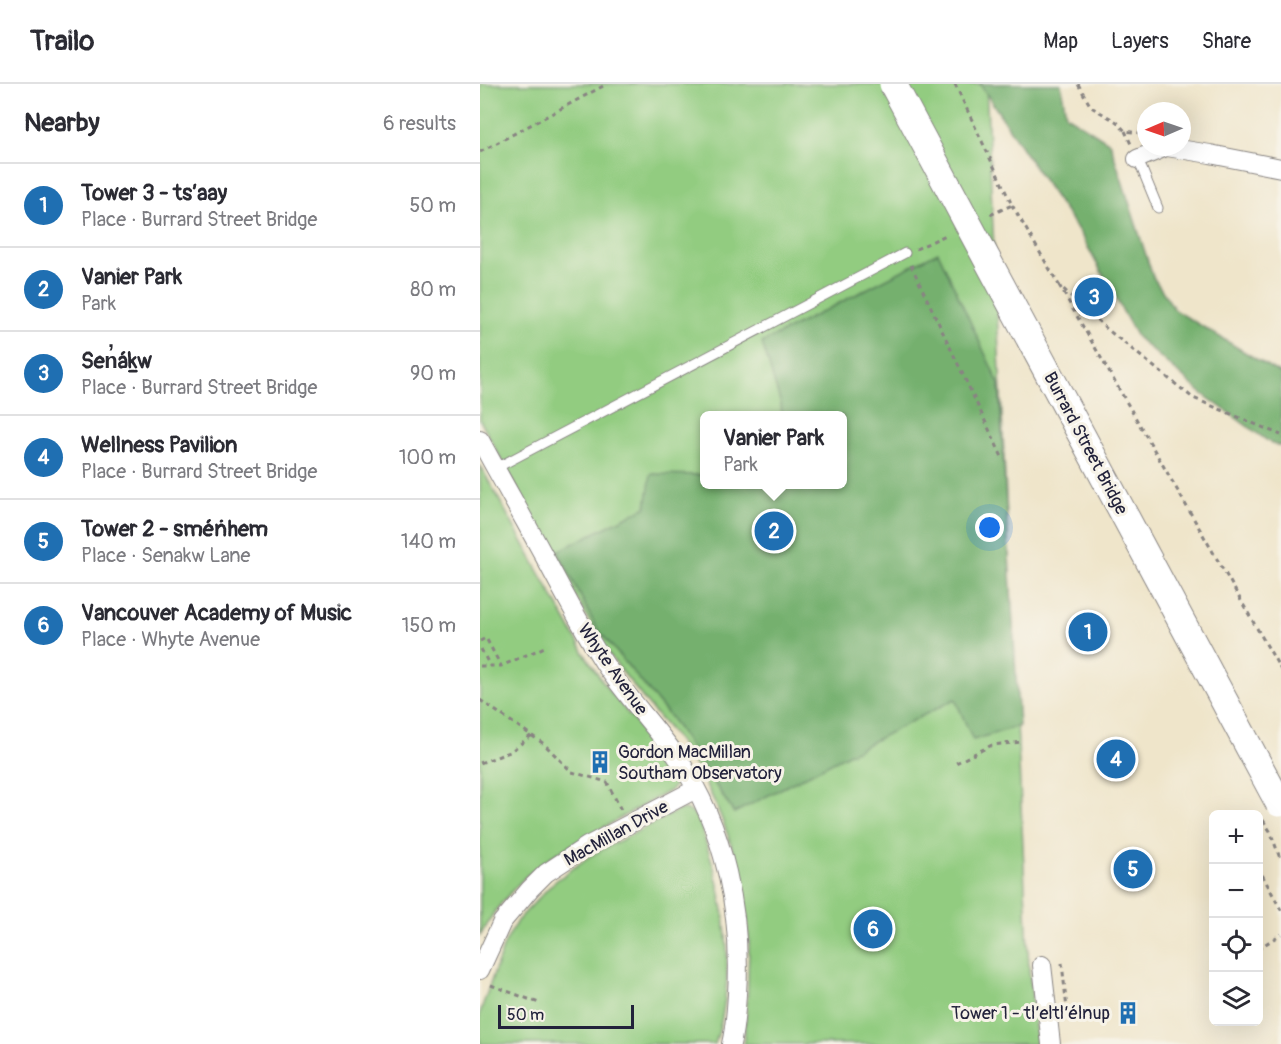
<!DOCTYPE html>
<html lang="en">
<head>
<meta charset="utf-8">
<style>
  :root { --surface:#fff; --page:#f7f7f7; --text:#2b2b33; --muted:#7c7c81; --line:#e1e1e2; --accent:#1f6fb2 }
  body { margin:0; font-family:Pangolin,sans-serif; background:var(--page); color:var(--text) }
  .controls { position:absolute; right:18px; bottom:18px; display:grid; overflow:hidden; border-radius:9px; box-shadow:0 6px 24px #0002 }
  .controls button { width:54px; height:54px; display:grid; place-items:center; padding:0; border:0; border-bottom:2px solid var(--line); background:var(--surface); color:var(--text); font:30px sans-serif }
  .compass { position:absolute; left:657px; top:18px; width:54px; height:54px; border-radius:50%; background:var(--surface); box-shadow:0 6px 24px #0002; rotate:268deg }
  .scale { position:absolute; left:18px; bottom:15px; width:136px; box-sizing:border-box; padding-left:6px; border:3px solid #22223b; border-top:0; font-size:16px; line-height:21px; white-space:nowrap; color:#22223b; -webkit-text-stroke:4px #f7f3e8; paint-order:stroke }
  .you { position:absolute; left:510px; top:444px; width:21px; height:21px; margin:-15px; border:4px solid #fff; border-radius:50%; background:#1a73e8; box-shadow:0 0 0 9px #1a73e833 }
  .badge { display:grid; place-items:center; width:39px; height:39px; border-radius:50%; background:var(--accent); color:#fff; font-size:20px; font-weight:700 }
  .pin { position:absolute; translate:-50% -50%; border:3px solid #fff; box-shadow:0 2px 6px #0006 }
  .popup { position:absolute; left:220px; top:327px; width:147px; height:78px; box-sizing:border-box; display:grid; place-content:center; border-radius:9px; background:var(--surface); filter:drop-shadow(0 2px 4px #0005); font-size:20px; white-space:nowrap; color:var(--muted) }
  .popup b { font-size:22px; color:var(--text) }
  .popup::after { content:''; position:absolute; left:50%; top:100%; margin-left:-12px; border:12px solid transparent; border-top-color:var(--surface) }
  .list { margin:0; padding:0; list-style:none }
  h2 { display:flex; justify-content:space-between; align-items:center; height:78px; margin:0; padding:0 24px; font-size:26px }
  h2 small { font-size:20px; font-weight:400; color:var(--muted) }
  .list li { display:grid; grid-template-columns:39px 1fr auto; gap:18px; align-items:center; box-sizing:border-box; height:84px; padding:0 24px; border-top:2px solid var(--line) }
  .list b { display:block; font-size:22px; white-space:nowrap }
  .list p { margin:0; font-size:20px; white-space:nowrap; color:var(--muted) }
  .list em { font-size:20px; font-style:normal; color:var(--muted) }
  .icon { flex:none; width:33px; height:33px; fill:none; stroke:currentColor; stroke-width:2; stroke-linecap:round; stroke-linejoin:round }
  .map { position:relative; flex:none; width:801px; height:960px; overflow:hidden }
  header { display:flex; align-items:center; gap:36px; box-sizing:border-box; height:84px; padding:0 30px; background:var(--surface); border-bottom:2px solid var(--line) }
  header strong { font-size:28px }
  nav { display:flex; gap:33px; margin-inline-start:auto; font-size:21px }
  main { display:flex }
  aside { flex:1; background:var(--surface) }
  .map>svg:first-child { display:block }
</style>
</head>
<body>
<header>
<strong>Trailo</strong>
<nav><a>Map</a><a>Layers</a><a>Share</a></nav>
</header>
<main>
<aside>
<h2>Nearby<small>6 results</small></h2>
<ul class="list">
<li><span class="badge">1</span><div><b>Tower 3 - ts’aay</b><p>Place · Burrard Street Bridge</p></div><em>50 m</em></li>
<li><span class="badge">2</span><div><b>Vanier Park</b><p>Park</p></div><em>80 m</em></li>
<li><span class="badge">3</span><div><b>Sen̓áḵw</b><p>Place · Burrard Street Bridge</p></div><em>90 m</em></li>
<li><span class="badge">4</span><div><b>Wellness Pavilion</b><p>Place · Burrard Street Bridge</p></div><em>100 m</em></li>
<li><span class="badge">5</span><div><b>Tower 2 - sméṅhem</b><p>Place · Senakw Lane</p></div><em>140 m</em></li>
<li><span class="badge">6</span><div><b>Vancouver Academy of Music</b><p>Place · Whyte Avenue</p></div><em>150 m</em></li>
</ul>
</aside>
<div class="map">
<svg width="801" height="960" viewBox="0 0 801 960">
  <rect width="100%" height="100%" fill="#f7f3e8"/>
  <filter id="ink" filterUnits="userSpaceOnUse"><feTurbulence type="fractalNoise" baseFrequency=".0167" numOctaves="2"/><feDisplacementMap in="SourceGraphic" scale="12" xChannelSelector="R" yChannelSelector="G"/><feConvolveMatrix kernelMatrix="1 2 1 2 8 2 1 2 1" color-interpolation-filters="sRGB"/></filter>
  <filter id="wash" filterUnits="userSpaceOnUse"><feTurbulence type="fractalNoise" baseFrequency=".008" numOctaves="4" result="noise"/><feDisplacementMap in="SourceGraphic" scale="24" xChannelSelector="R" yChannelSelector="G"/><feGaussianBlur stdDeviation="1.35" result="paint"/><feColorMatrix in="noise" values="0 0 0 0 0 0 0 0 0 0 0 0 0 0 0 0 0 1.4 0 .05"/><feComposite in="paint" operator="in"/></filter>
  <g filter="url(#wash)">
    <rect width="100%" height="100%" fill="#efe5ca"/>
    <path fill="#92cc80" stroke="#5a775e" stroke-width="1.5" fill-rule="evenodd" d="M0 0H506L549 886 557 960H263C267 939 267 918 268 896 268 884 269 872 269 860 267 793 242 718 203 663 194 651 184 639 174 628 156 605 138 583 121 559L0 336ZM225 332H363V400H225Z
      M0 381 104 569 127 604 187 677C193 687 201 699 189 707L72 772 45 793 31 808 15 827 0 851Z
      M205 725C219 729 222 746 226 759 248 821 256 896 235 960H0V930L2 923 24 861 37 837 73 799 110 772 199 726Z"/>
    <path fill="#75b06e" stroke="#4c6954" stroke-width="1.5" d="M500 0H581L586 31 630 59 673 193 695 226 801 290V362L792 360 720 308 657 253 600 149 553 81Z
      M458 168 519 300 539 642 493 656 475 615 254 729 191 634 116 543 78 467 166 423 171 390 225 391V400H363V332L302 331 301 320 282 259Z"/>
  </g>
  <g filter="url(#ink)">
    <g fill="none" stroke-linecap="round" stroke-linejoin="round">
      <g stroke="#888482" stroke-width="11">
        <path id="lane" d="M657 75 662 85 678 124
          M16 384 425 169"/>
      </g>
      <g stroke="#888482" stroke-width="20">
        <path id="street" d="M687 63 730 70 801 84
          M657 75 686 63
          M0 356C21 395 43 433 64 472 83 508 102 544 124 579 146 612 176 643 199 676 245 744 262 830 257 910 256 927 255 944 251 960
          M562 881 571 960
          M0 886 22 838 50 805 66 789 107 762 216 705"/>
      </g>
      <path stroke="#888482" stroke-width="3" stroke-dasharray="4.5 4.5" stroke-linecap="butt" d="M475 0 532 121 510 131
        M598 0 611 23 637 38 645 47 666 50
        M645 47 651 60
        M0 68 127 0
        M532 121 579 201 628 246 713 314 801 351
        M436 165 468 150
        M431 181 523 375
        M579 201 801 586
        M0 557 6 554 21 582
        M1 565 10 582
        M0 582H21L67 562
        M0 616 64 660 92 688 127 698 141 726
        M0 679 30 668 52 651
        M476 679 512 661 543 658
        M783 736 790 747 801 777
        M778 783 801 826
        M778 865 801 850
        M582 879 587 925
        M11 901 59 919"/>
      <use href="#lane" stroke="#fff" stroke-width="9"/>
      <use href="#street" stroke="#fff" stroke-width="18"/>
      <g stroke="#888482" stroke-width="29" stroke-linecap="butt">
        <path id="secondary-bridge" d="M413 0 799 719"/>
      </g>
      <use href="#secondary-bridge" stroke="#fff" stroke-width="27"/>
    </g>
  </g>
  <defs>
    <g id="building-bare" transform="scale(1.8)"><path d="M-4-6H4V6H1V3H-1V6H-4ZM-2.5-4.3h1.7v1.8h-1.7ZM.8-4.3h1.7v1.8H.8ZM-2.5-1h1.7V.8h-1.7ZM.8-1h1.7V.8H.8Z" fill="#1f6fb2" stroke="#f7f3e8" stroke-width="2.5" paint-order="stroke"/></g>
  </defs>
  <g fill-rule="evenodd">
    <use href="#building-bare" x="120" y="678"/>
    <use href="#building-bare" x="648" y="929"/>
  </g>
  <g text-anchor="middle" stroke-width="6" stroke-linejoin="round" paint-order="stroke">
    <g font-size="18" fill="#22223b" stroke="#f7f3e8">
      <text transform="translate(606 359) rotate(62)" y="6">Burrard Street Bridge</text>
      <text transform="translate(133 585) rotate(55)" y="6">Whyte Avenue</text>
      <text transform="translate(136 749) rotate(-29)" y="6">MacMillan Drive</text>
    </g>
    <g font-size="18" fill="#22223b" stroke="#f7f3e8" text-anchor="start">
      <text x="138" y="674">Gordon MacMillan<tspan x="138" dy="21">Southam Observatory</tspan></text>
      <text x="630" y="935" text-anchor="end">Tower 1 - tl’eltl’élnup</text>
    </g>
  </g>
</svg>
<div class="controls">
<button>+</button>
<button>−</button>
<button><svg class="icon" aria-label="locate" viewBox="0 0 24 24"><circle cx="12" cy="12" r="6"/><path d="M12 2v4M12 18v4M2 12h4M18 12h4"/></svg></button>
<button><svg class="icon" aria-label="layers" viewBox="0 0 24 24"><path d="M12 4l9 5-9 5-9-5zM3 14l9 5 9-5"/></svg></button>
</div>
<svg class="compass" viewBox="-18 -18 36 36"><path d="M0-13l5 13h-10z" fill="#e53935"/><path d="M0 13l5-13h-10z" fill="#7c7c81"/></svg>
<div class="scale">50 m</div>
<div class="you"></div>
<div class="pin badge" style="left:608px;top:548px">1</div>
<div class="pin badge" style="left:294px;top:447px">2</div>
<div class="popup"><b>Vanier Park</b>Park</div>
<div class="pin badge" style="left:614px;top:213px">3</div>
<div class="pin badge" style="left:636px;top:675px">4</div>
<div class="pin badge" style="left:653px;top:785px">5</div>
<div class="pin badge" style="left:393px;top:845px">6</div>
</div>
</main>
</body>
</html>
